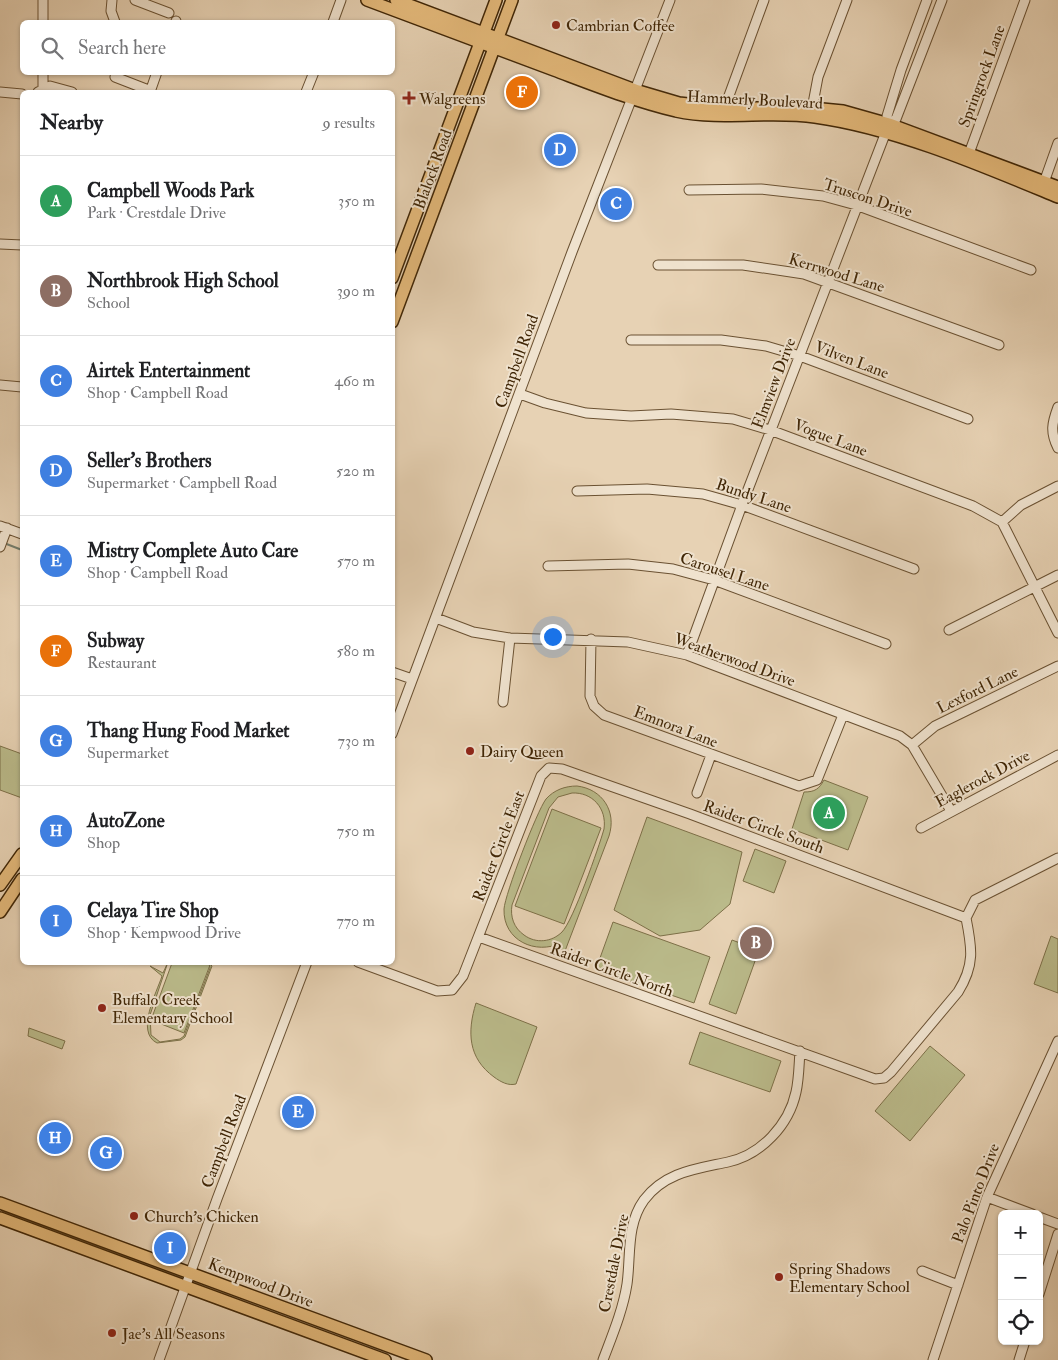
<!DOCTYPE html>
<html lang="en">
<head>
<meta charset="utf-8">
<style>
  :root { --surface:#fff; --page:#f6f6f6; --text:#202124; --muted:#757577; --line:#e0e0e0; --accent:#8f2418 }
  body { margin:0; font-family:"IM FELL Double Pica",serif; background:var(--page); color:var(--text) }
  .controls { position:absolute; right:15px; bottom:15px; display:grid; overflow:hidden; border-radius:8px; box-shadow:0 1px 4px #0004 }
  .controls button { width:45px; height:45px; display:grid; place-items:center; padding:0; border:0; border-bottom:1px solid var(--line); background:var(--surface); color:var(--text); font:25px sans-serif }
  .you { position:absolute; left:552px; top:636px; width:18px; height:18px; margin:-12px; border:4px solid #fff; border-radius:50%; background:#1a73e8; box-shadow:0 0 0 8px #1a73e833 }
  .badge { display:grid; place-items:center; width:32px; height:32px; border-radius:50%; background:var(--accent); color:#fff; font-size:16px; font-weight:700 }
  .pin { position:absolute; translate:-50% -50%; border:2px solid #fff; box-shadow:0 1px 5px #0006 }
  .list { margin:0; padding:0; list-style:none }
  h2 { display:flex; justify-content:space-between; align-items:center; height:65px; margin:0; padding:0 20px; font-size:21px }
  h2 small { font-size:16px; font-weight:400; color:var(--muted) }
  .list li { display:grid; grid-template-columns:32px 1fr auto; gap:15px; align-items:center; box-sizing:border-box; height:90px; padding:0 20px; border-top:1px solid var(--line) }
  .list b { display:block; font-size:19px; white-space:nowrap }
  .list p { margin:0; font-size:16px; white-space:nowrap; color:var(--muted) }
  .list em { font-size:16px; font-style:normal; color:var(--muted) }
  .icon { flex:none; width:28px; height:28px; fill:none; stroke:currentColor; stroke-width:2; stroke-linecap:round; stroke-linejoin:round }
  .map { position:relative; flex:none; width:1058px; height:1360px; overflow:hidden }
  .search { position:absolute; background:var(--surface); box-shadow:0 1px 4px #0004; left:20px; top:20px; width:375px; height:55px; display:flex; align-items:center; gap:12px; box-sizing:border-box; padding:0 18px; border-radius:8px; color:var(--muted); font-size:19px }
  .panel { position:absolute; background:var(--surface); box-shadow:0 1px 4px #0004; left:20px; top:90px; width:375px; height:875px; border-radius:8px }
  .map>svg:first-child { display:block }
</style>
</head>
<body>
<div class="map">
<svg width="1058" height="1360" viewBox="0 0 1058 1360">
  <rect width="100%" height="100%" fill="#e7d2b4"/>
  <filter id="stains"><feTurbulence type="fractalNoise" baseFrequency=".004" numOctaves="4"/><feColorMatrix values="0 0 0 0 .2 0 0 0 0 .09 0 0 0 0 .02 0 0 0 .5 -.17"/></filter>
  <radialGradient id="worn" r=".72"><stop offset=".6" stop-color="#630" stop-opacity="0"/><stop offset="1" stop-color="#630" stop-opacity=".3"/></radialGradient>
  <path fill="#baba8a" stroke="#7d7048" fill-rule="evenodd" d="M0 746 22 754V798L0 790Z
    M824 780 868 797 848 850 792 829 804 792C815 792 819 789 824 780Z
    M577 786C602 789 617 811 609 836L565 951 559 949 561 943C536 955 503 941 504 909 505 894 537 811 546 799 554 790 565 786 577 786ZM572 793C592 792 607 808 604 829 599 847 573 921 562 932 552 942 536 944 524 935 514 928 510 917 512 905L549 808 558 797Z
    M552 809 601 828 564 924 515 906Z
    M647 817 742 852 730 904 700 930 660 936 614 910Z
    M755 849 786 861 774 893 743 881Z
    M613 922 710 957 694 1003 596 969Z
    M1051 936 1058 939V993L1034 984Z
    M732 940 759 950 736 1014 709 1004Z
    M168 962 150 1015 151 1035 160 1042 180 1039 184 1036 210 968 209 963 212 966 185 1037 181 1040 157 1043C135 1032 157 992 162 976L150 966 163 973Z
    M172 963H202L210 965 184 1033 151 1020Z
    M476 1003 537 1027 516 1084C508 1086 501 1082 494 1077 468 1058 467 1032 476 1003Z
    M29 1028 65 1041 62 1049 28 1036Z
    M700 1032 781 1061 770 1092 689 1064Z
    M930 1046 965 1075 910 1141 875 1111Z"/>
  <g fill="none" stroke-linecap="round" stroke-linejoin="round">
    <path stroke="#747d6c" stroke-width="2" d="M4 543 22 550"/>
    <g stroke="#6a5132" stroke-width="11">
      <path id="minor" d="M112 0 111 11 115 22
        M135 0 169 13
        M43 22V0
        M176 22V21
        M333 22 341 0
        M115 77 151 91
        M0 92 22 94
        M38 92 50 86 72 92
        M43 92V72
        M150 92 157 72
        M306 92 314 72
        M723 112 764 0
        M811 114 818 77 847 0
        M889 124 887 116 901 70 927 0
        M967 159 1025 0
        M1042 188 1058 143
        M689 190 761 189 823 196 856 205 1031 270
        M0 244 22 245
        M658 265H743L804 274 999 345
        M631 340H721L766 346 800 356 968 419
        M0 385 22 387
        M520 394 545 403 586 413 631 416 671 414 733 419 770 430 973 506 1002 522 1058 633
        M1058 407C1052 423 1050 432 1058 448
        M577 491 647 489 703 494 742 505 914 569
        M1002 522 1021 505 1058 486
        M0 526 22 534
        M0 547 7 528
        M548 566 628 564 673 569 714 580 886 644
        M436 618 473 632 510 638 628 642 687 655 900 736 912 745 951 811
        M949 630 1058 575
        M591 639 590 696 594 706 604 715 799 786 817 780 843 715
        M687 655 742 505 889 124 896 119 942 0
        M392 672 412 679
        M503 702 510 638
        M392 734 572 252 670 0
        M912 745 935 726 1058 666
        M697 793 711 755
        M921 828 1058 755
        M966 918 975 900 1058 858
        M479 937 875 1079 884 1078 891 1072 958 992C975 965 972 948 966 918
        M358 962 437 991 452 990 463 976 541 776 549 768 562 769 690 814 966 918
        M987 1197 1032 1214
        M1039 1217 1058 1224
        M922 1271 958 1285
        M1039 1294 1058 1234
        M159 1360 217 1199 307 962
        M603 1360C612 1336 623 1310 627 1284 631 1256 626 1225 644 1200 665 1172 696 1169 728 1162 761 1155 789 1125 796 1092 799 1079 799 1064 800 1051
        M933 1360 987 1197 1058 1041
        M1019 1360 1025 1341"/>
    </g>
    <g stroke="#402606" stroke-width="14">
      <path id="major" d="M367 0C430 23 492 47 554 70 594 85 634 101 676 111 723 121 770 110 815 117 895 128 983 166 1058 197
        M396 0 635 90 679 103 724 108H812L843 111 889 124 1058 187
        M392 278 496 0
        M392 322 512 0
        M0 885 22 854
        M0 912 22 879
        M0 1203 426 1360
        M0 1218 385 1360"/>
    </g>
    <use href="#minor" stroke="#efe2ce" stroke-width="9"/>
    <use href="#major" stroke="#e4b97a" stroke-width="11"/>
  </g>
  <g fill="#8f2418" stroke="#efe2ce" stroke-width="2">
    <circle cx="556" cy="25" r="5"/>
    <path d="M406.5 90.5h5v5h5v5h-5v5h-5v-5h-5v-5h5z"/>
    <circle cx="470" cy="751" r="5"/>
    <circle cx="102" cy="1008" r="5"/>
    <circle cx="134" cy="1216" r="5"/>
    <circle cx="779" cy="1277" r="5"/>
    <circle cx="112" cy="1333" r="5"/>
  </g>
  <g text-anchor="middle" stroke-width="4" stroke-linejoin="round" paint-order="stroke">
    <g font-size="16" fill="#402606" stroke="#efe2ce" text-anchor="start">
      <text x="566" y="31">Cambrian Coffee</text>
      <text x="419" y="104">Walgreens</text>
      <text x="480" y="757">Dairy Queen</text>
      <text x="112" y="1005">Buffalo Creek<tspan x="112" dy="18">Elementary School</tspan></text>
      <text x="144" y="1222">Church's Chicken</text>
      <text x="789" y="1274">Spring Shadows<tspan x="789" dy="18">Elementary School</tspan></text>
      <text x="122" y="1339">Jae's All Seasons</text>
    </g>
    <g font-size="16" fill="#402606" stroke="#efe2ce">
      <text transform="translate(981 76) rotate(-70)" y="6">Springrock Lane</text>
      <text transform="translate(755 99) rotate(3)" y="6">Hammerly Boulevard</text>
      <text transform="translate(432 169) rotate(-70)" y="6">Blalock Road</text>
      <text transform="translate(868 197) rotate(18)" y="6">Truscon Drive</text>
      <text transform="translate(837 272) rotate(17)" y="6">Kerrwood Lane</text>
      <text transform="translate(852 359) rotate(21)" y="6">Vilven Lane</text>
      <text transform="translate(516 361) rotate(-70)" y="6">Campbell Road</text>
      <text transform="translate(773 383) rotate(-69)" y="6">Elmview Drive</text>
      <text transform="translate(831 437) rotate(21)" y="6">Vogue Lane</text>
      <text transform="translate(754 495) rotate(18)" y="6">Bundy Lane</text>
      <text transform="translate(725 571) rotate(18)" y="6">Carousel Lane</text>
      <text transform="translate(735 659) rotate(20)" y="6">Weatherwood Drive</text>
      <text transform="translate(977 689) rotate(-26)" y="6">Lexford Lane</text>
      <text transform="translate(676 726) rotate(21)" y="6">Emnora Lane</text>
      <text transform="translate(982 778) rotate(-28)" y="6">Eaglerock Drive</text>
      <text transform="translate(764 826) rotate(20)" y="6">Raider Circle South</text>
      <text transform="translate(498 846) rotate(-69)" y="6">Raider Circle East</text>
      <text transform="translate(612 969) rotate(20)" y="6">Raider Circle North</text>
      <text transform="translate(223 1141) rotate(-69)" y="6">Campbell Road</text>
      <text transform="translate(975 1193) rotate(-69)" y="6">Palo Pinto Drive</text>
      <text transform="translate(613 1263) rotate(-79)" y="6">Crestdale Drive</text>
      <text transform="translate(261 1282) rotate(21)" y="6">Kempwood Drive</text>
    </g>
  </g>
  <rect width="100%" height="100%" filter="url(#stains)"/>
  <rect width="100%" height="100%" fill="url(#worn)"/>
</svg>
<div class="controls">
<button>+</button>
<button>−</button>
<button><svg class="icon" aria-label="locate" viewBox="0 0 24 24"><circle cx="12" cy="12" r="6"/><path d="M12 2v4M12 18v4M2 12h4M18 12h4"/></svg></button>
</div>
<div class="you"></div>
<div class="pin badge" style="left:829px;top:813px;background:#2e9e5b">A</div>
<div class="pin badge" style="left:756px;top:943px;background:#8d6e63">B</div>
<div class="pin badge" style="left:616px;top:204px;background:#3f7fe0">C</div>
<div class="pin badge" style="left:560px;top:150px;background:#3f7fe0">D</div>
<div class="pin badge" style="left:298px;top:1112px;background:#3f7fe0">E</div>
<div class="pin badge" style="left:522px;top:92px;background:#e8710a">F</div>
<div class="pin badge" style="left:106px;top:1153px;background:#3f7fe0">G</div>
<div class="pin badge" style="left:55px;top:1138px;background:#3f7fe0">H</div>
<div class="pin badge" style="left:170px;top:1248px;background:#3f7fe0">I</div>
<div class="search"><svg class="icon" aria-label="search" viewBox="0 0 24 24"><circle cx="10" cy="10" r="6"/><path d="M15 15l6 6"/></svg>Search here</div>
<section class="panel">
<h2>Nearby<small>9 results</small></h2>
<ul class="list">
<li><span class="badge" style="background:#2e9e5b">A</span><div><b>Campbell Woods Park</b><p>Park · Crestdale Drive</p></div><em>350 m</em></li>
<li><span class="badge" style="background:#8d6e63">B</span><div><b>Northbrook High School</b><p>School</p></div><em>390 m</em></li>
<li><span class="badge" style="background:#3f7fe0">C</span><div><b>Airtek Entertainment</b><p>Shop · Campbell Road</p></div><em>460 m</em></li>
<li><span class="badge" style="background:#3f7fe0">D</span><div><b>Seller's Brothers</b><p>Supermarket · Campbell Road</p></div><em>520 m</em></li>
<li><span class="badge" style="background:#3f7fe0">E</span><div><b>Mistry Complete Auto Care</b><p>Shop · Campbell Road</p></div><em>570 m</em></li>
<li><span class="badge" style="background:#e8710a">F</span><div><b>Subway</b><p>Restaurant</p></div><em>580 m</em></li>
<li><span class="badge" style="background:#3f7fe0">G</span><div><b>Thang Hung Food Market</b><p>Supermarket</p></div><em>730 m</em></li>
<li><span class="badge" style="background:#3f7fe0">H</span><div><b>AutoZone</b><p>Shop</p></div><em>750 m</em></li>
<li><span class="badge" style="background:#3f7fe0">I</span><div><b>Celaya Tire Shop</b><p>Shop · Kempwood Drive</p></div><em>770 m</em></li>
</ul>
</section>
</div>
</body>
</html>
